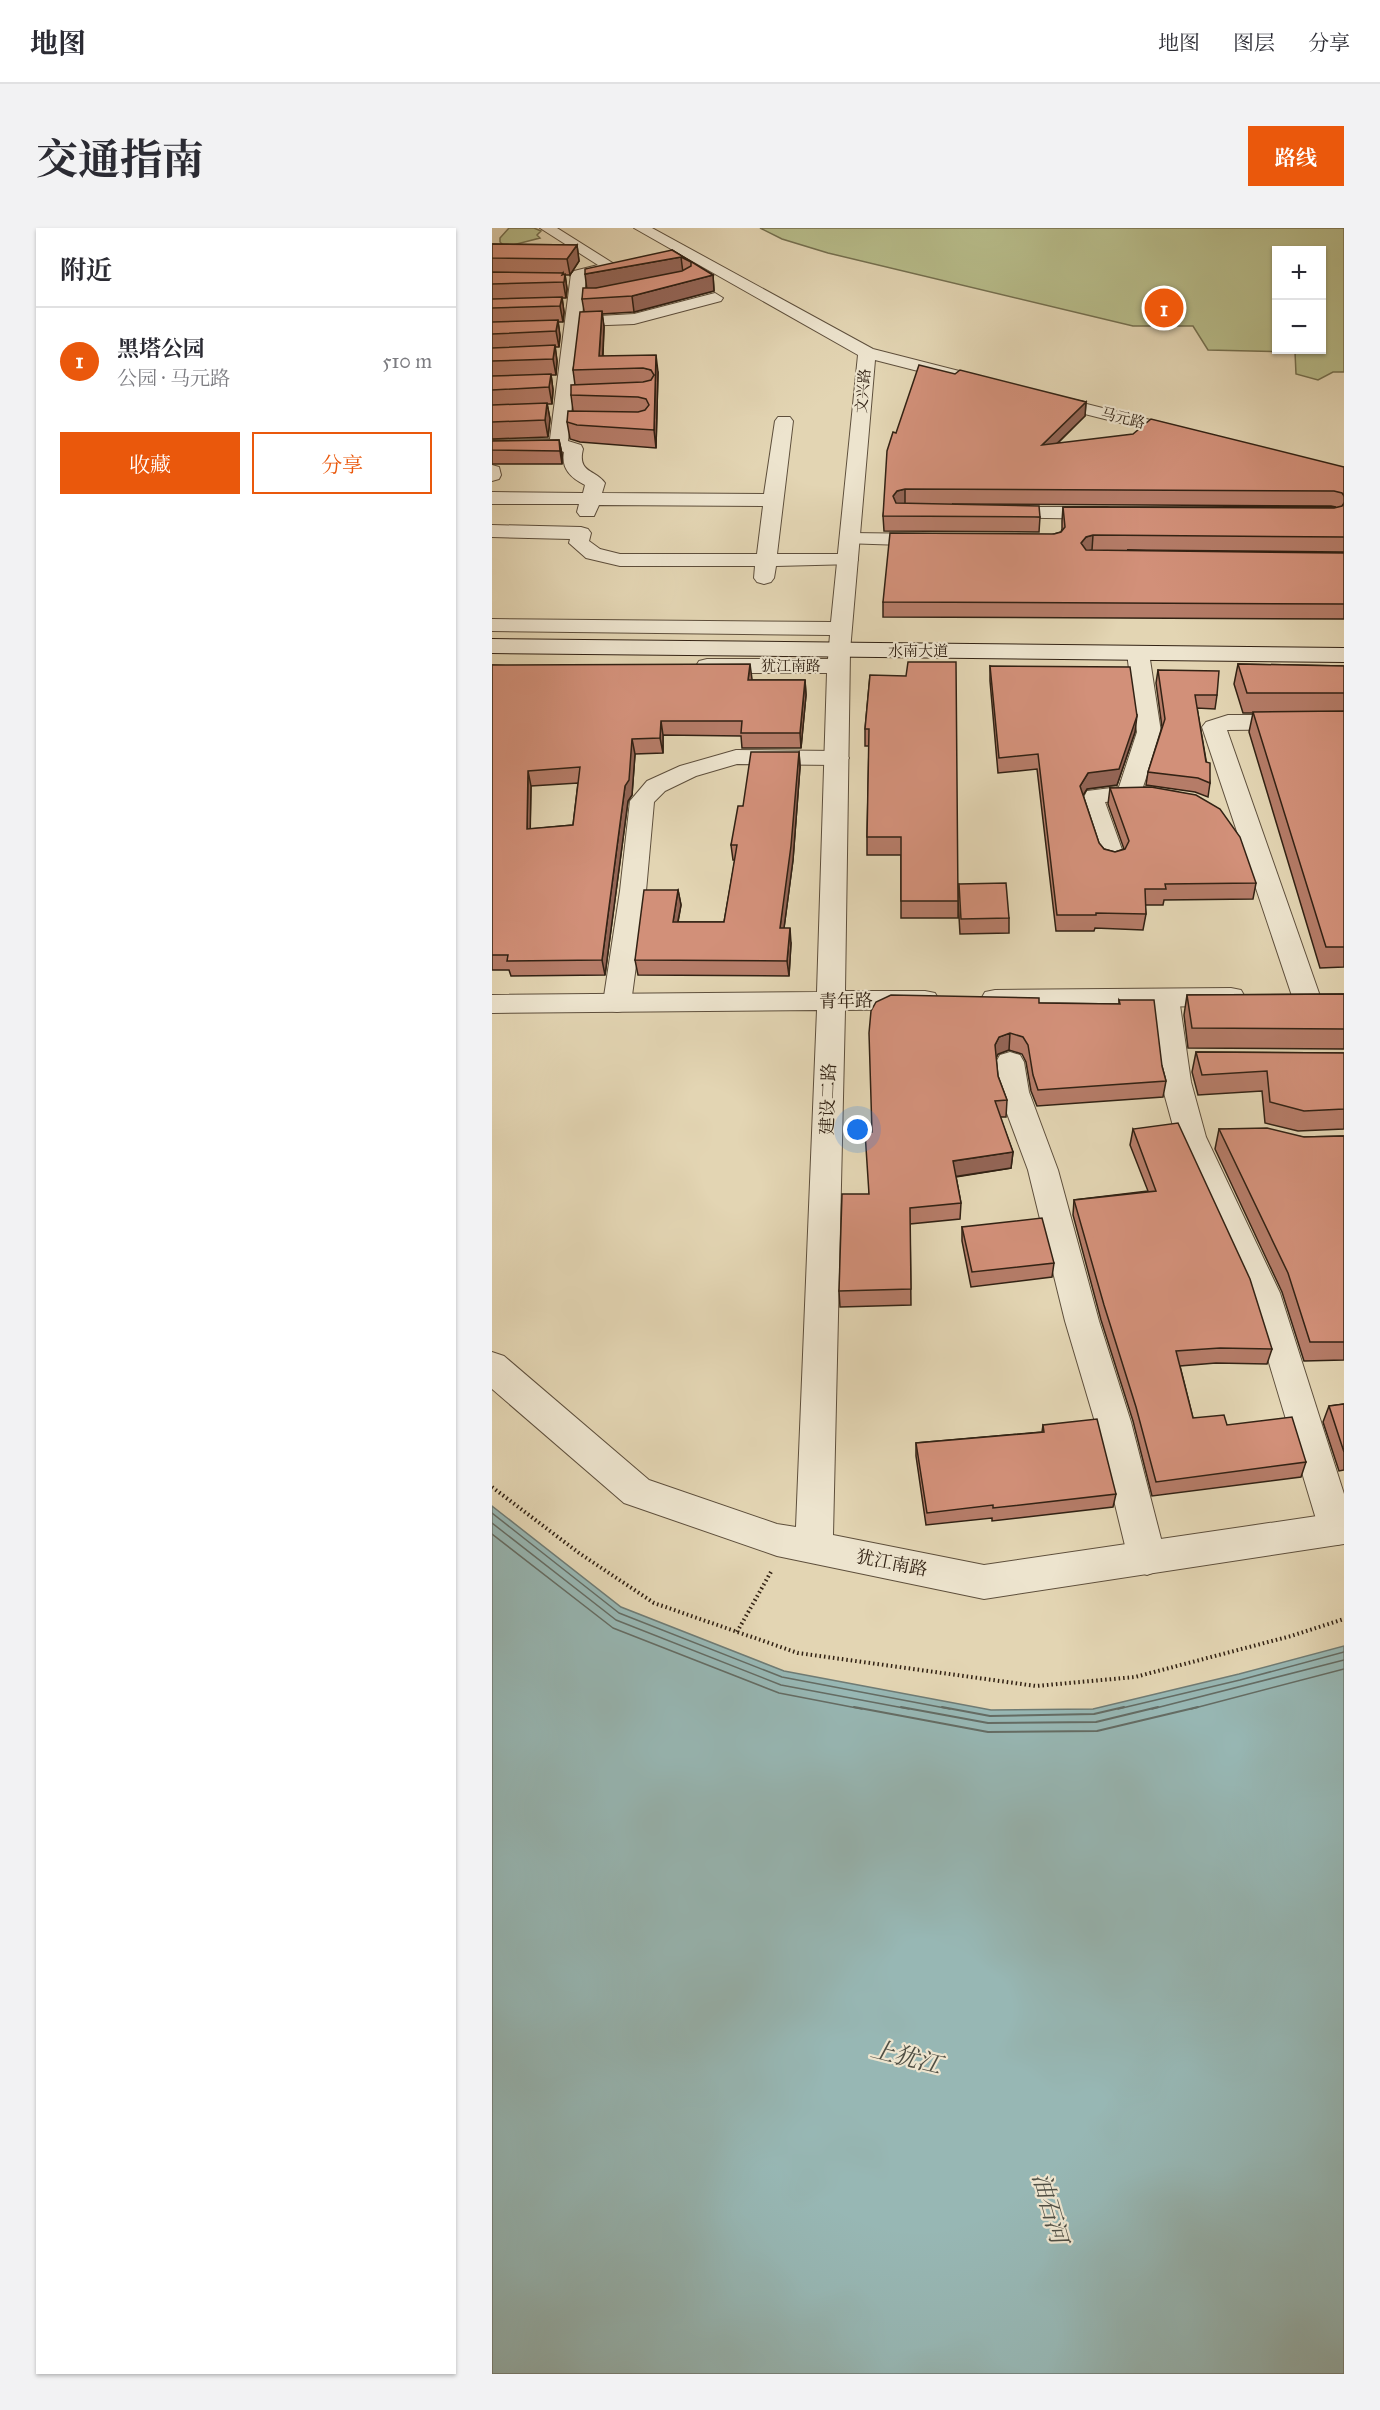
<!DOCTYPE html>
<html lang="zh">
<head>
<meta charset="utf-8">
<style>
  :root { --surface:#fff; --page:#f2f2f3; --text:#2b2b33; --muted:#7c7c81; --line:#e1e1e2; --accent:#ea580c }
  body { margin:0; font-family:"IM FELL Great Primer","Noto Serif SC",serif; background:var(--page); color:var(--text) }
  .controls { position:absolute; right:18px; top:18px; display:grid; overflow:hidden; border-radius:0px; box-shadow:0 2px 4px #0004 }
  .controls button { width:54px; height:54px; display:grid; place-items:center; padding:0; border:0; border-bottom:2px solid var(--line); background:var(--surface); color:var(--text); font:30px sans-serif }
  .you { position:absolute; left:366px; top:902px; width:21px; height:21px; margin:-15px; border:4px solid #fff; border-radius:50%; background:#1a73e8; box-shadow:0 0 0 9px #1a73e833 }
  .badge { display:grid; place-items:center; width:39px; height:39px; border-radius:50%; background:var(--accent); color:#fff; font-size:20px; font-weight:700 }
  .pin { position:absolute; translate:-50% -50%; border:3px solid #fff; box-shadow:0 2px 6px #0006 }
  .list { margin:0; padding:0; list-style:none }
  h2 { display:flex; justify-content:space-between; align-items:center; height:78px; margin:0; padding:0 24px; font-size:26px }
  h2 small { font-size:20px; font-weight:400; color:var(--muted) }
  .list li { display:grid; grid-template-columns:39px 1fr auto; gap:18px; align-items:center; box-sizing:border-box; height:108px; padding:0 24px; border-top:2px solid var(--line) }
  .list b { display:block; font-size:22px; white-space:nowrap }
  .list p { margin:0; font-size:20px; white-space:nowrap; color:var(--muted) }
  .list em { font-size:20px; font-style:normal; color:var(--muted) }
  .actions { display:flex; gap:12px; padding:18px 24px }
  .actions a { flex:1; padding:14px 0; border:2px solid var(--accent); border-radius:0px; text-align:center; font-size:21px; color:var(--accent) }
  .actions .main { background:var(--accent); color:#fff }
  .map { position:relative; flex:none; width:852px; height:2146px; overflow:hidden; border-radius:0px }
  header { display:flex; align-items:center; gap:36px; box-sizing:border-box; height:84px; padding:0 30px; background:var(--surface); border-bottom:2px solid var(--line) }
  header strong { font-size:28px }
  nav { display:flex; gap:33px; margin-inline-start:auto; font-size:21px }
  .intro { display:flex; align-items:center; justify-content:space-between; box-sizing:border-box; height:144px; padding:0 36px }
  h1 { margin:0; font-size:42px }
  .button { padding:15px 27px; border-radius:0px; background:var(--accent); color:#fff; font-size:21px; font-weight:700 }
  main { display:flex; gap:36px; padding:0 36px }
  aside { flex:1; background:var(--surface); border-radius:0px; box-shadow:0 2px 4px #0004 }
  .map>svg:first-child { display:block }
</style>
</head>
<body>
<header>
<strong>地图</strong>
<nav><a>地图</a><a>图层</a><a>分享</a></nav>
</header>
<div class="intro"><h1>交通指南</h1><a class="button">路线</a></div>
<main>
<aside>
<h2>附近<small></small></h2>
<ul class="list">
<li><span class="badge">1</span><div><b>黑塔公园</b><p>公园 · 马元路</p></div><em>510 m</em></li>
</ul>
<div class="actions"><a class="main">收藏</a><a>分享</a></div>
</aside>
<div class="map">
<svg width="852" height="2146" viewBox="0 0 852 2146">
  <rect width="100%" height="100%" fill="#e3d5b3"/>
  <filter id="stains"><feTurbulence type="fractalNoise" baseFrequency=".00333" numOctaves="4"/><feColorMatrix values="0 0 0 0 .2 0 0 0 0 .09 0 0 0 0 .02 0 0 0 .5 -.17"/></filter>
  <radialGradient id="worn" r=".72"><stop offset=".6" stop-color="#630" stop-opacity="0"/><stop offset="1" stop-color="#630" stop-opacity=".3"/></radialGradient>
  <path fill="#b7bc8a" stroke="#746f4f" stroke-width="1.5" fill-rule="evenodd" d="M17 0H42L49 3 45 7 48 10 13 19 8 14V10Z
    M268 0H852V144H841L826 152 804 146 803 124 716 122 701 98H641L336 25 290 11ZM784 22H830V122H784Z"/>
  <path fill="#97b7b4" stroke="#6f7b74" stroke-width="1.5" d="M0 1278 129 1379 292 1443 499 1482 601 1481 747 1446 852 1418V2146H0Z"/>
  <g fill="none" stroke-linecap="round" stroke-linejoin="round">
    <path stroke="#646c64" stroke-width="1.5" d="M0 1285 127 1385 290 1449 458 1481
      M0 1295 124 1392 289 1457 417 1481
      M0 1306 121 1400 287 1465 370 1481
      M626 1481 748 1452 852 1424
      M660 1481 852 1432
      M699 1481 852 1441"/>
    <path stroke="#646c64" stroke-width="2" d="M362 1479 496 1504 605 1503 706 1479
      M409 1479 496 1495 604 1494 666 1479
      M450 1479 498 1488 602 1486 632 1479"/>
    <g stroke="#5e4f3c" stroke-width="2">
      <path id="minor" d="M48 0H65L127 39 124 42 94 49 90 89 142 86 223 65 231 70 229 73 142 96 89 98 76 213 89 217 91 221C85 245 103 241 113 255L110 265 272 266 283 193 286 189H298L301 193 285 326H356L363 328 366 332 363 336 284 338 282 350 279 354 272 356 265 354 262 350 263 338H128L94 330 77 315 78 311 0 309V297L89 299 96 301 99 305 97 313 108 321 128 326H265L271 278 107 277 102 288H88L85 284 87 276H0V264L91 265 93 257C79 250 69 241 72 224L65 222 0 224V212L58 211 79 46 82 43 106 37Z
        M0 237 7 239 9 247 7 251 0 253Z
        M502 279H615L622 281 625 285 622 289 615 291 495 289 492 285 495 281Z
        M358 305 441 306 448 308 451 312 448 316 441 318 351 315 348 311 351 307Z
        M646 418 654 420 657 425 669 504 651 559 686 564 689 569 686 574 677 576 637 572 613 574 633 630 629 635 620 638 611 635 607 630 589 575 595 563 627 559 645 504 635 425 638 420Z
        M736 487H852V501L735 502 828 768 824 775 814 777 804 775 800 768 710 499 714 494Z
        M244 522 345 523 353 525 357 530 353 535 345 537 245 536 204 548 173 563 162 574 154 663 139 775 135 782 125 784 115 782 111 775 128 663 138 573 155 553 188 538Z
        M673 761 683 763 687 770 699 854 714 909 788 1065 852 1266V1315L845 1317 832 1312 827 1301 756 1065 684 909 669 854 659 770 663 763Z
        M518 824 528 827 532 834 537 864 566 942 607 1093 639 1194 674 1330 668 1342 655 1347 642 1342 636 1330 603 1194 573 1093 536 942 507 864 504 834 508 827Z"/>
    </g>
    <g stroke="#5e4f3c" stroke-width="2">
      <path id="tertiary" d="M142 0H160L381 121 475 145 478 149 475 153 469 154 383 132 358 423 353 763H433L443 765 447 772 443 779 433 781 353 782 341 1307 492 1337 852 1284V1316L492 1371 285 1328 132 1275 0 1161V1124L12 1128 157 1252 285 1296 304 1299 325 782 0 785V767L325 764 335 445H215L207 443 204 438 207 433 215 431H336L338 407 0 403V391L339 394 366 127Z
        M551 165 702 203 705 207 702 211 696 212 545 174 542 170 545 166Z
        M739 760 749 762 753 769 749 776 739 778 503 780 493 778 489 771 493 764 503 762Z"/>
    </g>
    <g stroke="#322214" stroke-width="2">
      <path id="secondary" d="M0 411 852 420V434L0 425Z"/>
    </g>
    <path stroke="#322214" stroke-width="4" stroke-dasharray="1.5 3" stroke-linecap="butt" d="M0 1259 87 1325 162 1375 306 1425 544 1458 643 1449 799 1408 852 1391
      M245 1404 280 1342"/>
    <use href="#minor" fill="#ede4ce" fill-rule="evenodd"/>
    <use href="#tertiary" fill="#ede4ce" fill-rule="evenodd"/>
    <use href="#secondary" fill="#ede4ce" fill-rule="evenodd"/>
  </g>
  <path fill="#b57c68" stroke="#322214" stroke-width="1.5" fill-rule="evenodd" d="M0 16 85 17 87 33 78 47H73L75 61 74 70H70L72 84 71 94H66L68 108 67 119H63L65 133 64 147H59L61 162 60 176H55L58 191 56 209 0 211Z
    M180 22 221 47 222 63 142 84 110 86 112 99 111 128 166 144 164 220 88 214 78 211 75 194 81 183 79 167 83 157 81 142 92 83 90 71 95 60Z
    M463 146 594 174 593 188 566 215 852 239V324L635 322 852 325V391L391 389V374L562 306 569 304 570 301V293L571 279H844L839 278 460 276 548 289 547 304 392 303 391 288 404 205Z
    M67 212 70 226V236H0V213Z
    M746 436 852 438V739L828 740 757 504 761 485H751L742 456Z
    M0 437 260 452H313L314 467 309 520H250L249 508 171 507V525L143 526 140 567 136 573 113 747 19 748 17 742H0ZM86 555 81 597 38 601 39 558Z
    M498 438 643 504 625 557 595 561 591 567 607 615 612 621 623 624 632 621 616 576 618 560 764 655 761 671 672 672 671 677H653L654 686 651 702 603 700 602 703H564L545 541 506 545 498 453Z
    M666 442 725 467 723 481 705 480 718 555 716 569 703 564 654 557 656 544 670 499 664 455Z
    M378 447 466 673V690H409V627H375V609L377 518H373V501Z
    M307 524 308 539 301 632 292 700 299 715 297 748 146 747 143 732 186 662 189 677 186 694H232L243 632H241L239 617 251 578Z
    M467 656 517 690V705L468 706 466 671Z
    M852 766V821L696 820 692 787 695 767Z
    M627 772 670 838 674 853 671 869 545 878 539 863 534 834 530 826 517 822 506 826 504 830 506 848 515 872 514 889H508L521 924 519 940 464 949 469 975 468 991 418 996 419 1077 348 1079 347 1063 377 966 380 904 547 775 627 776Z
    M704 824 852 825V901L806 903 773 895 770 863 706 867 700 844Z
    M641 901 780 1121 775 1136 724 1135 688 1138 701 1190 735 1197 814 1234 809 1249 660 1268 641 1193 609 1092 581 987 582 972 656 963 638 917Z
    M727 901 812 909 852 908V1132L812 1133 790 1064 723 921Z
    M470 999 562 1035 560 1049 479 1059 470 1013Z
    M852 1176V1242L847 1243 831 1194 837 1178Z
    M551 1197 624 1266 621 1279 500 1293V1290L434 1297 424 1228V1215L550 1204Z"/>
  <path fill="#936555" stroke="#322214" stroke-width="1.5" d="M85 17 87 33 78 47 75 31Z
    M189 29 191 45 95 62 93 46Z
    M71 45 72 52 73 46 75 61 74 70 70 47Z
    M221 47 222 63 142 84 140 68Z
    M70 69 72 84 71 94 68 78Z
    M110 83 112 99 110 141 107 128Z
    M66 92 68 108 67 119 64 103Z
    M63 117 65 133 64 147 61 131Z
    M164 127 166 144 164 220 162 202Z
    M59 146 61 162 60 176 57 159Z
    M594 174 593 188 549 231 550 217Z
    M55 175 58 191 56 209 53 192Z
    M67 212 70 226V236L68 223Z
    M413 261V276L401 283V268L405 263Z
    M601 307 600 322 592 324 589 315 594 309Z
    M258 436 260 451 258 467 256 452Z
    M313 452 314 467 309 520 308 505Z
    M645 488 643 504 625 557 595 561 587 574 588 558 596 545Z
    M169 493 171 507V525L168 510Z
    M140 511 143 526 140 567 136 573 113 747 110 732 133 558Z
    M307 524 308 539 301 632 290 715 288 700Z
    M36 543 39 558 38 616 35 601Z
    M186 662 189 677 183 708 181 694Z
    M298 700 299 715 297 748 295 733Z
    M518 805 517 822 506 826 502 834 503 817 507 809Z
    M521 924 519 940 460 949 461 933Z"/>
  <path fill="#d29079" stroke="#322214" stroke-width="1.5" fill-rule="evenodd" d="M0 16 85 17 75 31 0 30Z
    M180 22 221 47 140 68 90 71 91 60H104L190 43 199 38V34L189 29 93 46V41Z
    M0 44 71 45 70 47 73 46 72 54 0 56Z
    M70 69 68 78 0 80V71Z
    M110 83 107 128 164 127 162 202 85 197 75 194 76 183 146 184 153 182 157 177 154 171 146 169 79 167V157L151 154 159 152 162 147 159 142 151 140 81 142 88 84Z
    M66 92 64 103 0 106V94Z
    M63 117 61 131 0 133V120Z
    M427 137 463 146 468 142 594 174 550 217 641 206 659 191 852 239V268L850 265 842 263 413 261 405 263 401 268 404 275 547 278 548 289 391 288 395 223 401 204 404 205Z
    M59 146 57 159 0 162V148Z
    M55 175 53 192 0 194V177Z
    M67 212 68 223 0 222V213Z
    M852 275V309L601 307 594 309 589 315 594 322 852 325V376L391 374 398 305 562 306 569 304 573 299 571 279 842 280 850 278Z
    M416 434H464L466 673H409V609H375L377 501H373L378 447 414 448Z
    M258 436 256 452H313L308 505H249L250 493H169L168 510 140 511 137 552 133 558 110 732 15 733 16 727H0V437ZM88 539 81 597 35 601 36 543Z
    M746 436 852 438V465H755Z
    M498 438 638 439 645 488 627 541 596 545 588 558 607 615 612 621 623 624 633 621 637 613 618 560 659 559 704 567 728 581 748 609 764 655 673 656 674 661H653L654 686 604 685V687H565L546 526 507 530Z
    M666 442 727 443 725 467H703L714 534 718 535V555L706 550 656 544 673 491Z
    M852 483V719H834L761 484Z
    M259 524H307L299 618 288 700H298L295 733 143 732 152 662H186L181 694H232L245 617H239L246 578H251Z
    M514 655 517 690 469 691 467 656Z
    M852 766V801L700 800 695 767Z
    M399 767 547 770V775L628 776 627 772H662L670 838 674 853 546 862 541 847 536 817 531 809 518 805 507 809 503 817 506 848 515 872 503 873 521 924 461 933 469 975 418 980 419 1061 347 1063 350 966H377L373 904H380L377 805 379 783 384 774Z
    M704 824 852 825V881L812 883 778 874 775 843 710 847Z
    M686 895 758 1051 780 1121 728 1120 684 1123 701 1190 732 1187 735 1197 800 1189 814 1234 664 1254 644 1179 612 1077 582 972 664 963 641 901Z
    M775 900 812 909 852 908V1114H818L796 1045 727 901Z
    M550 990 562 1035 480 1044 470 999Z
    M852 1176V1224L837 1178Z
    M605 1191 624 1266 501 1280V1277L435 1285 424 1215 552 1204 551 1197Z"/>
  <g text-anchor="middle" stroke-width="4.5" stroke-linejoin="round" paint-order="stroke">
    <g font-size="15" fill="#322214" stroke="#ede4ce">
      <text transform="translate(371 163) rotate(-85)" y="5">文兴路</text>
      <text transform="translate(631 190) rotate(14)" y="5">马元路</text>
      <text x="426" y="428">水南大道</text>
      <text x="299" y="443">犹江南路</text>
    </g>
    <g font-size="18" fill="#322214" stroke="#ede4ce">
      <text transform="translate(354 773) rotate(-1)" y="6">青年路</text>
      <text transform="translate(336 871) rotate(-88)" y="6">建设二路</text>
      <text transform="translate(400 1335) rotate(11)" y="6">犹江南路</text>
    </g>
    <g font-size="24" font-style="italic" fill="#504f44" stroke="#ede4ce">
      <text transform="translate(414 1829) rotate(14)" y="8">上犹江</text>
      <text transform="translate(558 1980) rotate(74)" y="8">油石河</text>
    </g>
  </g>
  <rect width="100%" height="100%" filter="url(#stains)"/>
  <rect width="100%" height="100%" fill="url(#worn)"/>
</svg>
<div class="controls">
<button>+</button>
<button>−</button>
</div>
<div class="you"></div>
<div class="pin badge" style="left:672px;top:80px">1</div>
</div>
</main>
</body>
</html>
